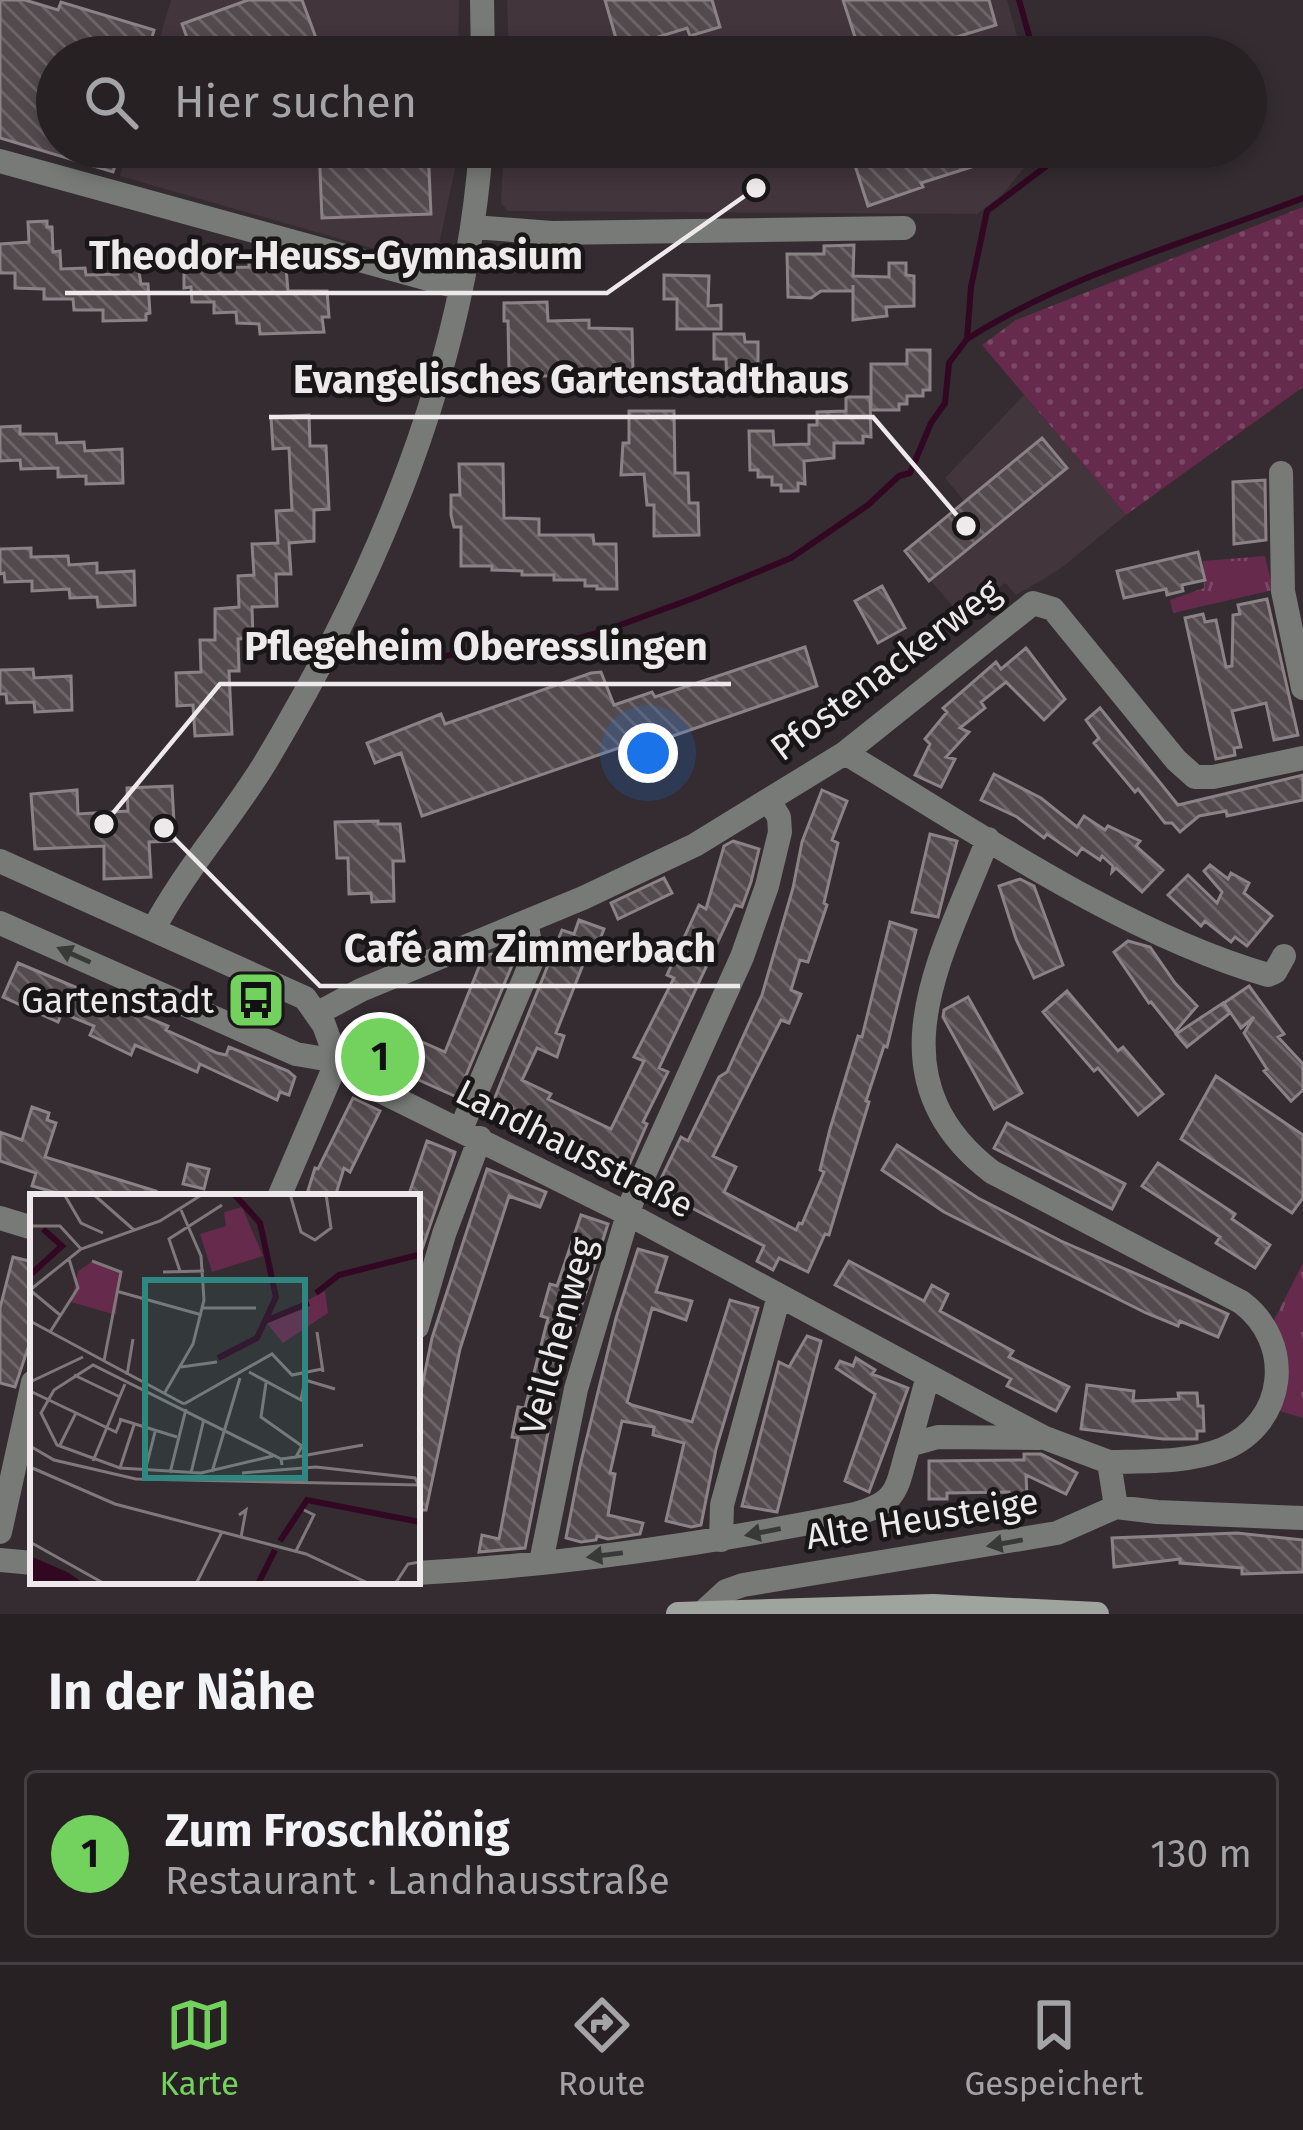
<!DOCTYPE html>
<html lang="de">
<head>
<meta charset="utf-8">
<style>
  :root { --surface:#272124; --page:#332e31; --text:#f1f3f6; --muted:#a4a3a6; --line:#433e41; --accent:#72d25d }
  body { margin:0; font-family:"Fira Sans",sans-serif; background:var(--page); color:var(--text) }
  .you { position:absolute; left:648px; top:753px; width:42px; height:42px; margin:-30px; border:9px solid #fff; border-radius:50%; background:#1a73e8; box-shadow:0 0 0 18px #1a73e833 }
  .badge { display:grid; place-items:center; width:78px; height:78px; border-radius:50%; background:var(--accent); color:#111; font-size:39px; font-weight:700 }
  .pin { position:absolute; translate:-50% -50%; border:6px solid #fff; box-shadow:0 3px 12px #0006 }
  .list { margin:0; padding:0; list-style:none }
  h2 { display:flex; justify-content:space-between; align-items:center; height:156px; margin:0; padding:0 48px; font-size:51px }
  h2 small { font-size:39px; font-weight:400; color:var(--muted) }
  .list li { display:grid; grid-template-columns:78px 1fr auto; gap:36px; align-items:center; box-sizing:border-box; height:168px; margin:0 24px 24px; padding:0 24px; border:3px solid var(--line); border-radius:12px }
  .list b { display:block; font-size:45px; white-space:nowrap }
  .list p { margin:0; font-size:39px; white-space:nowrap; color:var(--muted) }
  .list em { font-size:39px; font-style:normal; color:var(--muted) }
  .icon { flex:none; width:66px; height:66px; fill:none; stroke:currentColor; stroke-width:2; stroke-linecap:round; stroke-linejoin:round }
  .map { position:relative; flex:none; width:1303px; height:1614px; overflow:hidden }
  .search { position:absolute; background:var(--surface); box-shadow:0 6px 18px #0003; left:36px; right:36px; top:36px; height:132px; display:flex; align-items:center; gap:30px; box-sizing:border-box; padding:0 42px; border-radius:66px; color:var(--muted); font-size:45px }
  .sheet { height:348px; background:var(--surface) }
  nav { display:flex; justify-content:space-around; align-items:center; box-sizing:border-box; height:168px; border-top:3px solid var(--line); background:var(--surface); font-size:33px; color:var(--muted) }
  nav a { display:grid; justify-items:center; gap:6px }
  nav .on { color:var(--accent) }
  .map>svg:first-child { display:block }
</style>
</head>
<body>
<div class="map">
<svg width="1303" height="1614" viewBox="0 0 1303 1614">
  <defs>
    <pattern id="grass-dots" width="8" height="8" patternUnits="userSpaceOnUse" patternTransform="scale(3)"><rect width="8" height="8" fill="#652a4c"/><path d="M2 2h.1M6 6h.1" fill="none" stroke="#7b4966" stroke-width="1.8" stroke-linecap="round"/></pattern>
    <pattern id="park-tufts" width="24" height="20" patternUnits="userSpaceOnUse" patternTransform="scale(3)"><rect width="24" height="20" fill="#652a4c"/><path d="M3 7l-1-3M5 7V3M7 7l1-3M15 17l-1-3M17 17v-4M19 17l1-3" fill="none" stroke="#7b4966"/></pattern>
    <pattern id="building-back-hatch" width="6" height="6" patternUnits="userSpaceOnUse" patternTransform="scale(3)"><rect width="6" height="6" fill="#534a4e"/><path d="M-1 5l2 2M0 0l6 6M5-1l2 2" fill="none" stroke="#6c6468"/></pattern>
  </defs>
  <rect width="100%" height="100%" fill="#342c30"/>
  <path fill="#42353c" d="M171 0H459L458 57H154Z
    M507 0H1007L1023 57H509Z
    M129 147H456V164L436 259 417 261 120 176Z
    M504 147H1041L1002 195 977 214 508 211 501 203Z
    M1024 395 1126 515 1060 569 1016 595 1005 583 963 618 905 551 965 502 945 478Z"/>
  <path fill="url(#grass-dots)" d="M1303 207V387L1126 515 982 345 1016 320Z"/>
  <path fill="url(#park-tufts)" d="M1265 556 1273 590 1173 613 1170 600 1204 588 1203 561Z
    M1303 1263V1418L1276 1410 1273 1322Z"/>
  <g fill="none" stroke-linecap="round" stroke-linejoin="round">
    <path stroke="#320722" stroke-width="6" d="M1019 0 1035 57
      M967 339C1071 273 1190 242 1303 198
      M403 662 486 650 528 652 601 632 694 598 791 558 868 505 899 476 910 473 931 423 945 403 949 363 967 339 971 287 987 211 1049 164 1058 147"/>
  </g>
  <path fill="url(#building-back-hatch)" stroke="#8b8286" stroke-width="3" d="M0 0H25L58 10 61 2 154 30 147 57H57V147H121L113 172 0 138Z
    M248 0H302L323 57H194L182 24Z
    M605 0H712L720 27 690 36 687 28 619 49Z
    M843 0H989L996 25 907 52 909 57H838L857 43Z
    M319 147H428L431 214 322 218Z
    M879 147H978L984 163 921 183 923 187 868 206 852 156Z
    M47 221V227H52L53 252 60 251 61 269 85 268 86 275 118 274 116 254H136L141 284H148L150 313 146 314V320L103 321V310H74L73 299H44V289L15 288V273H0V244L29 242 28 222Z
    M854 245 853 276 889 277V263H906V275L914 276V306L886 307 887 316 853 320V285V291H821L811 298 788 297 787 254H824V246Z
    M285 257 288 291H327L329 317H322L324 332 260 334 259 324 237 323 236 312 214 313V302H192L191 287 184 288V262L216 261V268L249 267V259Z
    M664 275 709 276 708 306 721 305V329H677V299H664Z
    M547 302 548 321 589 320V328L632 329 633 371 603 372V377H591V381H572V376H541V371L509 372 508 321H504V303Z
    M714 334H744L745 342H758V365H771V389H727L726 359H714Z
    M907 350H930V390H923V396H907V404H899V410H871V364H907Z
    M846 397H870L871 437 863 436V443H834V458L804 461 805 484 798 483V491H781V485H772V477H758V470H750L749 431H773L774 445 809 444V425H817V412L846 411Z
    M629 411H674L675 473H688L689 503H698L699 535 654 536V505H647L644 474 621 475 623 443H629Z
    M309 415 310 446H326L329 509 314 510V541L289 543 291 574H276L277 606 252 607 253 638 238 639 239 671H229L232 734 195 736 193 705 177 706 176 673 201 672 200 640H215V609L239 607 238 576 254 575 252 544 278 543 276 511 292 510 289 448 273 449 271 417Z
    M20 426V434H56L57 443 84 442 85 451 122 449 123 483 86 484V476L58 477V468L21 469 20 460 0 461V427Z
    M1042 438 1067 468 929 581 905 551Z
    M459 464H503L504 518 539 519V535H593L594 544H616L617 589H597V586H585V580H554V575H522V571L492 570V566H461V527H454L451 515V495H460Z
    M1265 480 1266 540 1234 544 1233 482Z
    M31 548V557L68 556 69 565 97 563V573L134 571 135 605 98 607 97 597 70 598 69 589 32 591V581L5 582 4 573 0 574V549Z
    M1198 552 1205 580 1182 585 1183 591 1167 595 1166 589 1124 598 1117 571Z
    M882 586 905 628 878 643 855 601Z
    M1267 599 1298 735 1274 740 1266 703 1232 711 1241 747 1234 748 1235 755 1216 759 1185 618 1203 614 1205 622 1216 620 1226 667 1232 666 1233 615 1240 614 1238 605Z
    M805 647 817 686 667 738 665 732 422 816 401 753 375 763 367 743 441 714 445 724 591 673 601 672 614 705 652 692 655 697Z
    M1026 648 1065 699 1044 720 1006 682 981 702 985 708 960 728 969 732 946 757 955 759 941 787 915 775 930 744 925 739 947 712 943 708 996 662 1001 669Z
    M33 669 34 678 71 676 72 710 35 712 34 702 7 703 6 694H0V670Z
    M1100 708 1178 805 1303 775V800L1227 816 1226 811 1199 816 1180 832 1172 823H1165L1138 789 1135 792 1094 743 1099 738 1086 720Z
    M994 774 1041 798 1077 827 1084 816 1105 830 1108 826 1140 841 1136 846 1163 870 1142 892 1116 868 1112 872 1113 866 1102 856 1100 860 1082 848 1077 855 1047 834 1044 838 1017 817 981 800Z
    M172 786 175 841 149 842 151 877 104 879V846L35 849 31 794 77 790 78 814 128 811 127 788Z
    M822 790 847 801 832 840 838 843 824 903 827 905 808 962 800 960 791 990 801 994 789 1023 781 1020 713 1156 736 1167 724 1192 796 1230 799 1223 802 1224 824 1172 820 1170 830 1129 858 1036 862 1037 890 922 916 930 887 1047 884 1046 866 1101 869 1102 829 1235 825 1234 808 1272 779 1258 773 1270 757 1261 764 1246 656 1189 681 1137 688 1141 719 1077 727 1072 762 995 793 888 802 842Z
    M378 821V824H400L404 861H393L394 901 372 902 371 893 349 894 348 858H337L335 822Z
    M930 834 957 841 938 917 912 912Z
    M733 841 759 849 751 882 742 907 735 905 659 1068 668 1072 643 1122 647 1124 626 1172 535 1126 537 1122 494 1100 562 930 574 934 579 920 604 929 594 955 588 952 556 1033 564 1036 557 1057 537 1048 522 1080 551 1094 548 1099 611 1129 644 1061 634 1057 674 978 667 975 699 905 706 909 724 846Z
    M1210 865 1228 879 1231 873 1249 883 1244 893 1272 916 1247 946 1235 937 1231 942 1205 921 1201 926 1168 895 1188 875 1217 903 1222 892 1204 871Z
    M664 878 672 893 618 919 611 903Z
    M1020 879 1034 886 1063 965 1034 978 1016 939 999 886Z
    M1128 941 1150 947 1175 983 1197 1006 1175 1032 1151 1002 1149 1003 1114 952Z
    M491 954 513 963 457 1097 363 1055 377 1022 445 1052 483 957Z
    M18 963 168 1026 166 1030 217 1053 226 1055 229 1047 288 1071 295 1077 289 1095 280 1092 277 1100 200 1064 197 1072 135 1045 131 1055 90 1035 94 1026 62 1013 58 1022 3 997Z
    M1249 986 1284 1034 1278 1037 1303 1064V1090L1291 1101 1264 1071 1267 1069 1244 1033 1254 1017 1241 1028 1224 1003Z
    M1067 991 1118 1051 1123 1047 1163 1094 1138 1115 1098 1068 1094 1071 1043 1012Z
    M968 997 1022 1093 994 1109 943 1017 944 1010Z
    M1223 1003 1230 1013 1187 1047 1176 1034Z
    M1216 1076 1303 1135V1198L1292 1213 1181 1139Z
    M353 1098 380 1111 350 1172 344 1168 335 1197H306L315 1168 318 1169Z
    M32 1107 49 1113 47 1120 56 1123 45 1157 156 1191 155 1197H71L32 1186 36 1173 0 1161V1132L22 1140Z
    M1007 1123 1125 1184 1112 1209 994 1148Z
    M427 1141 455 1152 420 1255 417 1197H408Z
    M897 1145 978 1198 1061 1241 1228 1314 1218 1337 1180 1321 1178 1326 1146 1313 944 1212 882 1170Z
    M1158 1163 1235 1214 1232 1219 1270 1245 1255 1268 1216 1243 1220 1237 1142 1186Z
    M188 1164 209 1169 204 1189 183 1184Z
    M487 1169 546 1192 540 1207 509 1196 460 1349 426 1510H417V1411L432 1338Z
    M581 1215 608 1224 560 1372 525 1548 479 1552 482 1535 499 1539 518 1438 512 1437 518 1407 525 1408 548 1318 541 1316 550 1284 557 1286Z
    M638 1249 667 1257 656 1292 692 1301 686 1320 652 1308 627 1402 632 1405 692 1422 730 1300 758 1308 716 1449 701 1525 691 1527 666 1521 684 1443 653 1435 654 1427 622 1421 610 1473 615 1474 608 1515 643 1523 640 1534 608 1539 597 1536 596 1540 581 1542 566 1538 580 1466 616 1318Z
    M13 1257 33 1262V1333L15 1387 0 1383V1308Z
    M849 1261 924 1301 932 1285 948 1294 940 1311 1013 1351 1009 1357 1069 1387 1056 1411 1007 1386 1011 1379 835 1285Z
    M807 1336 821 1341 777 1512 742 1506 779 1362 789 1367Z
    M856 1358 875 1370 872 1374 908 1388 869 1492 845 1481 875 1394 836 1368 840 1361 853 1366Z
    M1087 1385 1134 1391 1133 1401 1179 1399 1178 1393H1197L1198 1406H1203L1204 1431H1197V1439H1163L1081 1429Z
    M1024 1454H1041L1077 1473 1066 1494 1026 1475 1027 1496 1009 1497V1492L947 1493V1499H929V1461L1024 1460Z
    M1237 1533 1303 1540V1572L1242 1574V1568L1180 1563V1559L1114 1567 1112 1538Z"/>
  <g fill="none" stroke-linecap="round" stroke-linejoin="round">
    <path stroke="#777a77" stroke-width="24" d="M482 0 483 57
      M0 161 461 288
      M473 227 552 233 904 228
      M1281 473 1283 591 1303 688
      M845 753C973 830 1125 934 1268 975L1275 972 1284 956
      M988 839C943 955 867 1076 992 1172L1241 1302C1295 1342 1287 1423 1223 1449 1188 1463 1145 1461 1109 1462
      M0 861 305 998 324 1025 337 1061
      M0 923 296 1054 337 1061 364 1083 628 1214 990 1409 1045 1438 1109 1462 1116 1507
      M153 930C184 871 230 820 265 763 378 574 465 368 481 147
      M318 1013 361 990 583 898 695 845 845 753 1033 603 1053 609 1176 760 1195 777H1213L1303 758
      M461 1129 533 958 526 922
      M279 1197 337 1061
      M0 1218 33 1228
      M417 1327 444 1234 480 1138
      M909 1445 928 1376
      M0 1532 33 1382
      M721 1540 722 1505 779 1296
      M0 1560 33 1563
      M541 1562 576 1389 632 1201 742 957 767 886 780 832 779 817 769 801
      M417 1573C564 1565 711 1543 855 1514 901 1502 896 1486 909 1445L938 1437 1039 1438
      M702 1613 726 1591 743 1585 1057 1533 1116 1507 1157 1512 1303 1518"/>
    <path stroke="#a0a49f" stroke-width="24" d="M678 1614 933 1606 1097 1614"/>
  </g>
  <defs><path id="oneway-solid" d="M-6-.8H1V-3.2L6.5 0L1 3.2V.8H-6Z" transform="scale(3)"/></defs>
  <g fill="#3a3939">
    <use href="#oneway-solid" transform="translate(74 955) rotate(-156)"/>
    <use href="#oneway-solid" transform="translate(763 1532) rotate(169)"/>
    <use href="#oneway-solid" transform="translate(1005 1543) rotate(170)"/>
    <use href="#oneway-solid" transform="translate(605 1555) rotate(173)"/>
  </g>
  <defs>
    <g id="bus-square" transform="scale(3)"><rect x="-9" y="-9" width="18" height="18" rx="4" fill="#72d25d" stroke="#191617"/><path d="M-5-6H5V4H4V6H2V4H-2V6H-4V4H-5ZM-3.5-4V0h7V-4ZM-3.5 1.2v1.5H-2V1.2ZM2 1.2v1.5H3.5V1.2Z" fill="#111"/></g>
  </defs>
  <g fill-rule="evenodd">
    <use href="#bus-square" x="256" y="1000"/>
  </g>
  <g text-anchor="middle" stroke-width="9" stroke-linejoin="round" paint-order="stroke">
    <g font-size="36" fill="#eee9eb" stroke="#191617">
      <text transform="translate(885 669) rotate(-37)" y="13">Pfostenackerweg</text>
      <text transform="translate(575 1148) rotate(27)" y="13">Landhausstraße</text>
      <text transform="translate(557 1336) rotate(-75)" y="13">Veilchenweg</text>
      <text transform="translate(922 1518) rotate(-9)" y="13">Alte Heusteige</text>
    </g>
    <g font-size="36" fill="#eee9eb" stroke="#191617" text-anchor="end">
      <text x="214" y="1013">Gartenstadt</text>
    </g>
  </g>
  <g transform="translate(30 1194)">
    <rect width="390" height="390" fill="#342c30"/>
    <path d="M295 97 298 119 253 149 236 128Z" fill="#652a4c"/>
    <path d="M63 67 91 78 86 121 41 108 48 77Z" fill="#652a4c"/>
    <path d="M212 13 233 62 182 78 170 40 196 32 194 18Z" fill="#652a4c"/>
    <path d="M0 362 37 378 55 390 0 387Z" fill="#320722"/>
    <path fill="none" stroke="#320722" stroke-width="6" d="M0 81 32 52 13 35M286 99 309 81 388 61M235 127 279 109M188 164 227 144 246 103 230 29 204 0M250 347 277 306 390 328M228 390 245 356"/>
    <path fill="none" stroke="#7e787b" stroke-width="3" d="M34 0 51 29 73 39M63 0 104 36M260 0 271 38 285 46 301 34 296 0M3 32H30L51 55M62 67 91 78 74 167M150 77 139 45 192 11M133 78 174 77M0 96 30 121M0 96 51 55 130 27 173 0M86 97 172 121M173 114H226M0 127 154 210M20 138 48 94 39 65M287 138 293 178M151 173 187 168M219 178 271 206 275 186 305 195M44 181 90 203M97 181 103 145M0 188 53 163M236 189 231 223 272 252 266 263 251 265M0 197 86 238 91 226M134 200 163 150 174 106 171 62 151 16M154 210 242 160 262 181 292 175M89 225 147 243M0 252 24 266 106 285 390 291M29 253 46 219M243 262 171 279 90 274 27 251 11 219 24 196 63 171 251 265 252 271M266 263 333 251M63 267 95 190M0 273 85 310 276 360 340 390M90 274 104 231M115 277 125 238M182 278 210 184M140 279 156 215M161 279 174 225M212 279 286 273 385 284 389 291M209 321 216 316 211 343M0 348 75 390M266 357 284 321 274 316M166 390 192 338M365 390 378 370 390 368"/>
    <path fill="#308781" fill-opacity="0.15" stroke="#308781" stroke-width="6" d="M115 86H275V284H115Z"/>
    <rect width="390" height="390" fill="none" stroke="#eee9eb" stroke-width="6"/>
  </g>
  <path fill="none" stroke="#eee9eb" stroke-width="4.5" d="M756 188L607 293H65M966 526L873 417H269M104 824L220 684H731M164 828L320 986H740"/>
  <g fill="#eee9eb" stroke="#191617" stroke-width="4.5">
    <circle cx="756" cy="188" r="12"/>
    <circle cx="966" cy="526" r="12"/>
    <circle cx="104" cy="824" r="12"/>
    <circle cx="164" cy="828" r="12"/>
  </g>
  <g font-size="39" text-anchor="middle" font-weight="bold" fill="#eee9eb" stroke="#191617" stroke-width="9" stroke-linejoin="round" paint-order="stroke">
    <text x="336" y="269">Theodor-Heuss-Gymnasium</text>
    <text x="571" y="393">Evangelisches Gartenstadthaus</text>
    <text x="476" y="660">Pflegeheim Oberesslingen</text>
    <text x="530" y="962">Café am Zimmerbach</text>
  </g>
</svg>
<div class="you"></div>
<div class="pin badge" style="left:380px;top:1057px">1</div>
<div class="search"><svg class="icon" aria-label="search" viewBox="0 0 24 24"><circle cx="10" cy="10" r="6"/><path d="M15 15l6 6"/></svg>Hier suchen</div>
</div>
<section class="sheet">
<h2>In der Nähe<small></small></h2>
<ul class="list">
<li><span class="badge">1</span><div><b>Zum Froschkönig</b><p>Restaurant · Landhausstraße</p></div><em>130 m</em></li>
</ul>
</section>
<nav>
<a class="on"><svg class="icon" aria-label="map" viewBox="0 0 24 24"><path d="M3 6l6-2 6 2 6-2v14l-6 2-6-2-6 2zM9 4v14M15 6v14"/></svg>Karte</a>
<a><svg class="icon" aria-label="directions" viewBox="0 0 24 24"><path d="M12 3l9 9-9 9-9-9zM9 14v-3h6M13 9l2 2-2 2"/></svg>Route</a>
<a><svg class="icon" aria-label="saved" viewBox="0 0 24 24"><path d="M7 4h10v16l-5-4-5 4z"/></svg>Gespeichert</a>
</nav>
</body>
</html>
